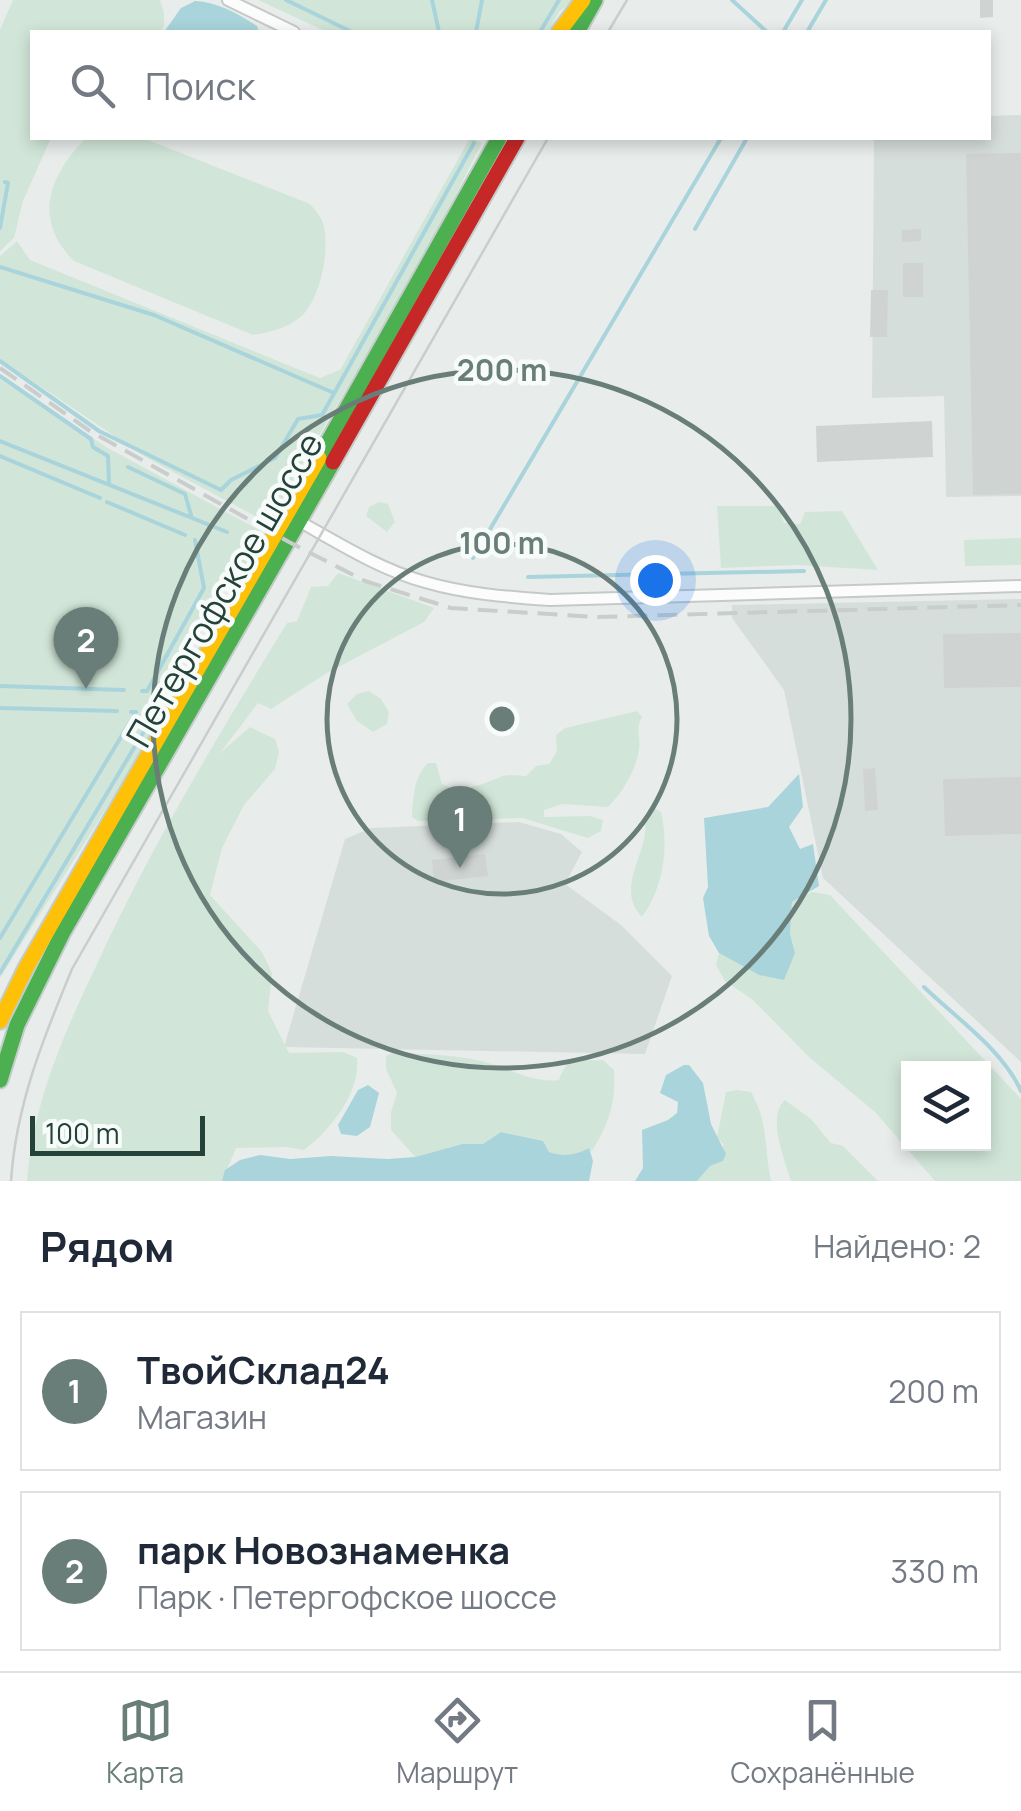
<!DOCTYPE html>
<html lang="ru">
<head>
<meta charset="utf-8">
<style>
  :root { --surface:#fff; --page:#f2f2f3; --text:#1f2937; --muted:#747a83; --line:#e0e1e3; --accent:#697e78 }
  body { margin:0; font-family:Manrope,sans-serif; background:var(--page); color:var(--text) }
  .controls { position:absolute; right:30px; bottom:30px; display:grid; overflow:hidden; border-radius:0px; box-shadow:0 5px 15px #0003 }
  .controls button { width:90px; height:90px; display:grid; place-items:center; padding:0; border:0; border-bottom:2px solid var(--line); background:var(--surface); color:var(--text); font:50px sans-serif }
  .scale { position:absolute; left:30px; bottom:25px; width:175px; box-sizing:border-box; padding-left:10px; border:5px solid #24423a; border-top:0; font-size:28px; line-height:35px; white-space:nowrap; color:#24423a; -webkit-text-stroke:8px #f7fbf9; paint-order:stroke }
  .you { position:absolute; left:655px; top:580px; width:35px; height:35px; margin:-25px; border:8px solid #fff; border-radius:50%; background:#1a73e8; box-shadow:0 0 0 15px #1a73e833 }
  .badge { display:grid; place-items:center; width:65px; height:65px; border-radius:50%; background:var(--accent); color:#fff; font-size:32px; font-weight:700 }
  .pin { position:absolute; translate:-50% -82px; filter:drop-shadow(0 2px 5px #0008) }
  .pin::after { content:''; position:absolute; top:52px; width:35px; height:30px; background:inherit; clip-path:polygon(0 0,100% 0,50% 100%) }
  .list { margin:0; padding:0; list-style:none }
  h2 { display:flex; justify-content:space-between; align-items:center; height:130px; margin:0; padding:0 40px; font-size:42px }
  h2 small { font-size:32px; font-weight:400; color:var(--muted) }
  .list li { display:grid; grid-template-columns:65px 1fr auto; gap:30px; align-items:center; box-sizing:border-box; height:160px; margin:0 20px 20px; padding:0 20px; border:2px solid var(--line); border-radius:0px }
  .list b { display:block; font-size:38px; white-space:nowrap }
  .list p { margin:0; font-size:32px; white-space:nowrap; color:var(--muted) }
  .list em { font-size:32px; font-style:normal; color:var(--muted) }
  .icon { flex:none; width:55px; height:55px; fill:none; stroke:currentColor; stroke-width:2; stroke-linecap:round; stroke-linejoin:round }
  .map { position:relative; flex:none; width:1021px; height:1181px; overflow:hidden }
  .search { position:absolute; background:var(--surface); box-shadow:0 5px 15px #0003; left:30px; right:30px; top:30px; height:110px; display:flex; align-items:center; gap:25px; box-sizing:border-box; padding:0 35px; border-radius:0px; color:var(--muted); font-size:38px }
  .sheet { height:490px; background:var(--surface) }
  nav { display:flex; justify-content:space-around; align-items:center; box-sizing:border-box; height:140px; border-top:2px solid var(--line); background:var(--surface); font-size:28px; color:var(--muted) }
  nav a { display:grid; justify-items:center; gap:5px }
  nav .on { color:var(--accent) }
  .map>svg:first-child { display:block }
</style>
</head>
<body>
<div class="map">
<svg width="1021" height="1181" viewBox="0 0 1021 1181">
  <rect width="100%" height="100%" fill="#e8edeb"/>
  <path fill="#d6dedb" d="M1021 115V496L946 497 944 396 872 398 874 138H988L989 116Z
    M1021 599V1062L823 878 784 690 732 618V605Z
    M519 822 561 834 582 852 565 884 621 925 672 976 645 1054 284 1047 345 839 371 828Z"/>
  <path fill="#d1e6d8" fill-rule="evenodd" d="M13 0H160L164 13V25L160 32H32V138H51L23 201 14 238 0 251V30Z
    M258 0H574L559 12 548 32H327Z
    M86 138H143L310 204C315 210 321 216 323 223 331 248 320 304 298 319 285 329 269 332 253 335L74 261C32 220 49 175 86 138Z
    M470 138 482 143 427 251 268 523 147 458 0 359V256L17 241 30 260 320 378 340 370Z
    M0 379 108 448 259 530 262 540 246 566 219 596 174 678 169 699 136 761 0 978Z
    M379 502 388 504 395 522 387 532 366 516 369 507Z
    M717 506H778L784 523 800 524 805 512 842 511 878 570 796 565 721 568Z
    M1021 538V565L965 566 964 540Z
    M338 573 434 608 424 622 327 673 271 709 258 703 220 753 250 727 275 739 279 752 275 769 244 805 222 848 210 895 262 952 272 973 268 1011 289 1053 343 1052 357 1058C361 1092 330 1131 304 1150L287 1147 236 1148 222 1181H27C33 1103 64 1033 97 964 151 846 219 734 287 623L297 621 311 587 328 586Z
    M369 691 381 699 389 712 387 724 373 732 357 721 347 704 357 694Z
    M637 711 642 717C635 729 641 737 639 749 636 771 622 793 608 807L562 804 544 810V817L590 816 603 820 601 831 588 838 522 818 418 821 412 817C413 798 414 776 428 763H436L442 784C460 794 483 784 500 777 508 774 518 776 526 776L536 766 549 764 557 751 556 735 565 728Z
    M654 808 661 812C669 847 664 887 642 917 619 893 638 866 644 839 646 831 645 822 646 814Z
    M812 892 830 895 1021 1099V1181H935L875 1112 809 1057 753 1000 725 981 716 965 719 953 759 975 795 953 790 934 792 902ZM908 1068H984V1144H908Z
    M392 1053C422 1054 451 1054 481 1061 507 1067 533 1084 559 1080 569 1052 578 1062 603 1060L614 1070C616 1102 609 1125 591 1152L589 1149C575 1154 563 1157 549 1152L543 1141 502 1132 483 1144H461L415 1157 391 1130V1112L397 1093 386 1069V1056Z
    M737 1090 751 1092C769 1123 764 1149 771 1181H697L710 1166 723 1161V1144L717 1137 726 1092Z
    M785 1100 811 1119 831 1143 843 1146 878 1181H791C785 1160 766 1117 785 1100Z"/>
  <path fill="#a9d4db" d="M195 1C217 2 239 14 257 26L259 32H164L181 8Z
    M799 774 803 807 789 827 800 849 813 844 819 886 792 902 790 934 795 953 784 980 759 975 719 953 709 936 703 898 708 887 704 818 768 807Z
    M684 1065H689L703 1083 711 1124 726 1154 723 1161 710 1166 697 1181H635L643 1168 642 1130 668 1120 677 1113 678 1102 660 1093 666 1075Z
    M368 1085 379 1093 370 1127 357 1136 341 1134 338 1125 358 1090Z
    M501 1132 543 1141 549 1152C563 1157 576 1155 589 1148L593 1161 589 1181H222L225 1170 240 1160 260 1155 290 1159 331 1156 388 1159 415 1157 462 1144H483Z"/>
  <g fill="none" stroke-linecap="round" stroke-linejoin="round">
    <path stroke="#a9d4db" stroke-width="4" d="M286 0 352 32
      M432 0 439 32
      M732 0 767 32
      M476 32 482 0
      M540 32 559 0
      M783 32 802 0
      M807 32 826 0
      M0 228 8 183 5 182
      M695 229 747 138
      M0 267 154 315 334 393
      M0 361 99 431 221 490 231 480 275 458 298 419 322 415 474 143
      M0 376 91 439 93 447 108 456 109 484
      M0 441 227 532
      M0 456 100 498
      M128 467 185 494 191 515
      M107 502 185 535
      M473 558 721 138
      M528 577 804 571
      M0 686 124 690
      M142 691H147L204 588 195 540
      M0 708 117 711
      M0 938 136 712H131
      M0 973 153 716
      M924 987C956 1018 1003 1050 1021 1091"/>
  </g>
  <path fill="#cfd4d2" d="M980 0H993V17L980 18Z
    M1021 153V494L973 495 966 154Z
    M921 229V241L902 242V230Z
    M903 263H923V297H903Z
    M871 290H888L887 337H870Z
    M932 421 933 457 817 462 816 426Z
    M1021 633V687L944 688 943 634Z
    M875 768 878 810 865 811 863 769Z
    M1021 777V834L945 836 943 779Z
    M485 854 488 876 434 882 432 860Z"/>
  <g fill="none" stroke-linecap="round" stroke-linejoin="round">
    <g stroke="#c5cac8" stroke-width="14">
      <path id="street" d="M228 0 294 32
        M297 520C338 543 379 569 425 582 466 594 508 597 550 600L1021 586"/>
    </g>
    <g stroke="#c3ccc9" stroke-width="19">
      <path id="fast" d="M577 32 595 0
        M319 458 499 138
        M0 1080 17 1025 63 932 333 462"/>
    </g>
    <g stroke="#c3ccc9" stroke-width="19">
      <path id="slow" d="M559 32 583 0
        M0 1021 26 968 319 458"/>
    </g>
    <g stroke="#c3ccc9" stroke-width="19">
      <path id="jam" d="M333 462 517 138"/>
    </g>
    <use href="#street" stroke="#fcfcfc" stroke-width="10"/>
    <use href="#fast" stroke="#4caf50" stroke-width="15"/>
    <use href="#slow" stroke="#ffc107" stroke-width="15"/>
    <use href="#jam" stroke="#c62828" stroke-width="15"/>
    <path stroke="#c9cdcc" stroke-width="2.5" d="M608 32 627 0
      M11 1181C16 1105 43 1039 72 969L548 138"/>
    <path stroke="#c9cdcc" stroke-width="4" stroke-dasharray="20 10" stroke-linecap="butt" d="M0 368 90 431 289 542 365 581 451 608 597 617 1021 605"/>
  </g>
  <g fill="none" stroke="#697e78" stroke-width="5">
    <circle cx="502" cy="719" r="175"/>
    <circle cx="502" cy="719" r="349"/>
  </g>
  <g text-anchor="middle" stroke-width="9" stroke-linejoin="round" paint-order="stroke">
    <g font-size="35" fill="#24423a" stroke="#f7fbf9">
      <text transform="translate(225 590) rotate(-60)" y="12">Петергофское шоссе</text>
    </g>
  </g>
  <circle cx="502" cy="719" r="15" fill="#697e78" stroke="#f7fbf9" stroke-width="5"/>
  <g font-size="30" text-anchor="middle" font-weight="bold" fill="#697e78" stroke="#f7fbf9" stroke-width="9" stroke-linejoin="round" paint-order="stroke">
    <text x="502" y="381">200 m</text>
    <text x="502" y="554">100 m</text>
  </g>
</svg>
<div class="controls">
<button><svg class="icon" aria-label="layers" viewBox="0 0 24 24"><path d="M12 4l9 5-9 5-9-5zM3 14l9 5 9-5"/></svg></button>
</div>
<div class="scale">100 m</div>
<div class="you"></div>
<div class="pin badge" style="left:460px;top:868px">1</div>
<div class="pin badge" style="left:86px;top:689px">2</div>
<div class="search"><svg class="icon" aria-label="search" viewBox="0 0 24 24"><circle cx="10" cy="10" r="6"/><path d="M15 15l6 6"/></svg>Поиск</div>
</div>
<section class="sheet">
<h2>Рядом<small>Найдено: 2</small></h2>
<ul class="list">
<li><span class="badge">1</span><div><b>ТвойСклад24</b><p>Магазин</p></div><em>200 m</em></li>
<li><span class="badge">2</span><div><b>парк Новознаменка</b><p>Парк · Петергофское шоссе</p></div><em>330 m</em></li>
</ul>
</section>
<nav>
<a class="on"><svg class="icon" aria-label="map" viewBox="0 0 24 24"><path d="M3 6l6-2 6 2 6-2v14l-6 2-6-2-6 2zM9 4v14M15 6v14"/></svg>Карта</a>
<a><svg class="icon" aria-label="directions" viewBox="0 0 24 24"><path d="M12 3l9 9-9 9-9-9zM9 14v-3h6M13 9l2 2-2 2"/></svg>Маршрут</a>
<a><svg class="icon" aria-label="saved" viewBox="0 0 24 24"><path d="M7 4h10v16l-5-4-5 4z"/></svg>Сохранённые</a>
</nav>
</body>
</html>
